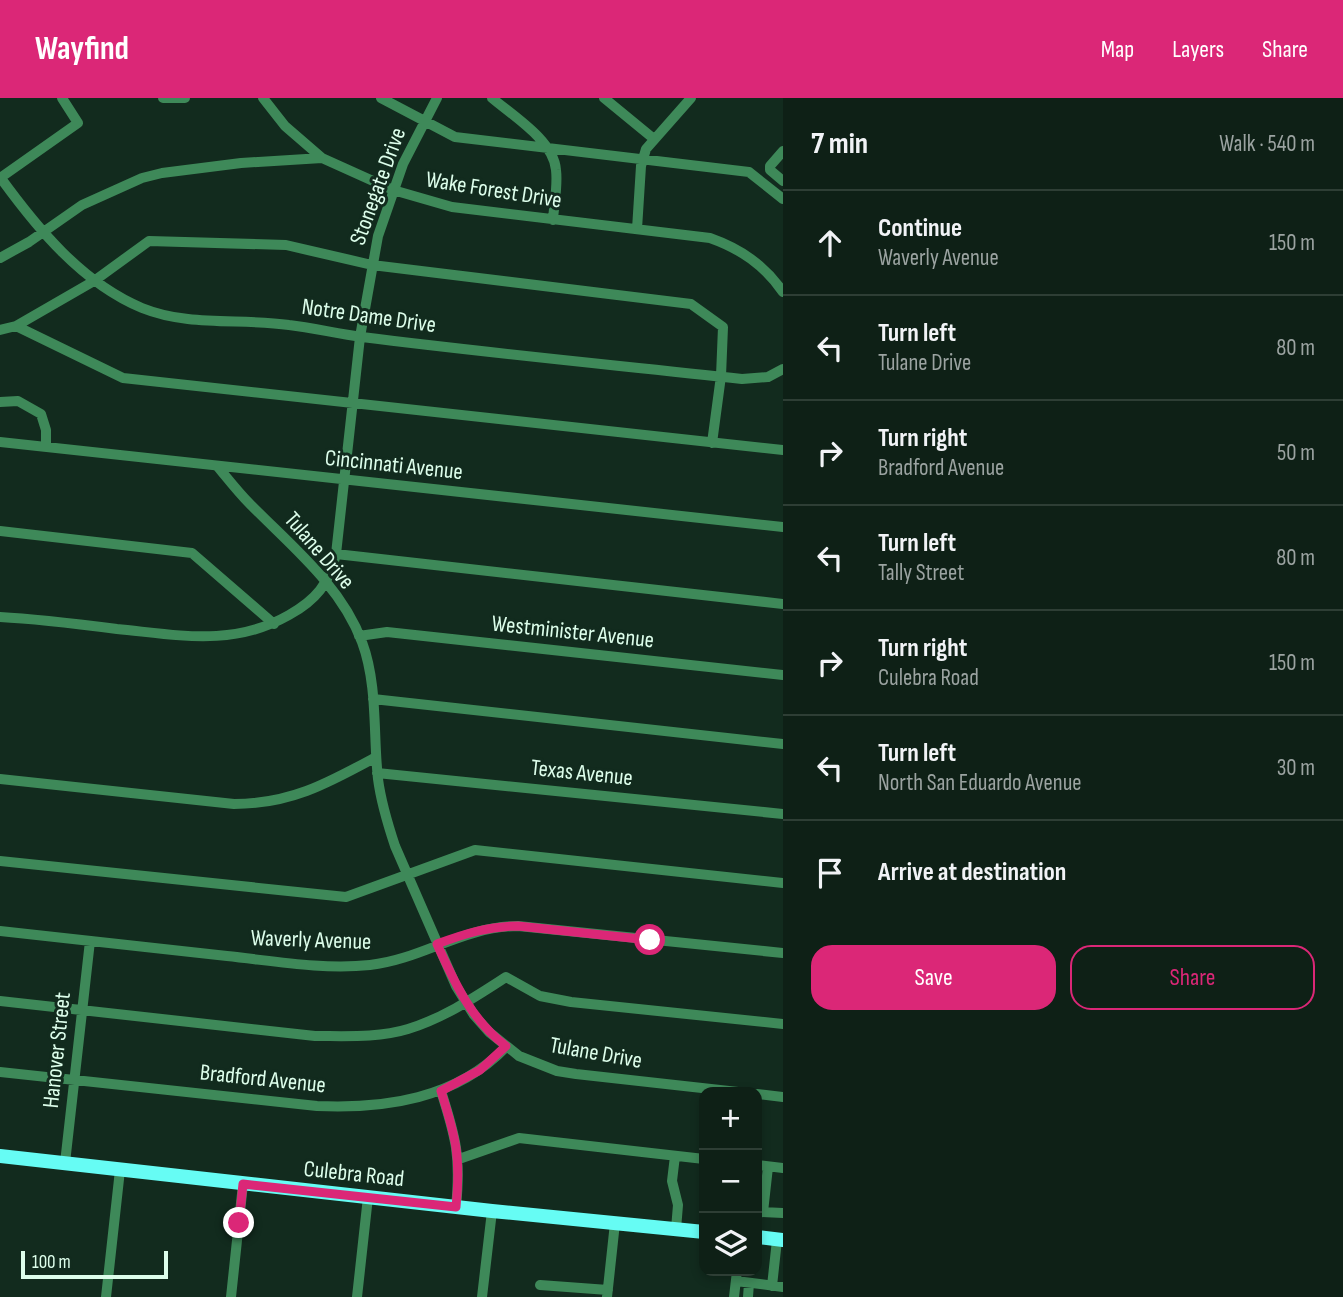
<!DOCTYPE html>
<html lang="en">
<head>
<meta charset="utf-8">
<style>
  :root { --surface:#0e2016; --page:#1c2d23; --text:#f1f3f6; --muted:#9ba3a1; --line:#2e3e35; --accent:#db2777 }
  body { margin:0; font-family:"Sofia Sans Condensed",sans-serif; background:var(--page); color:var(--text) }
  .controls { position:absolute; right:21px; bottom:21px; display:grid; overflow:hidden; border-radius:14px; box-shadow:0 4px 10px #0003 }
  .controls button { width:63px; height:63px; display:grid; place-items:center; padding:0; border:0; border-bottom:2px solid var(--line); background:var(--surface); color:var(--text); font:35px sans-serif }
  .scale { position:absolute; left:21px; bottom:18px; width:147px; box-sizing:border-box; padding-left:7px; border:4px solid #ddfeeb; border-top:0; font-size:19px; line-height:24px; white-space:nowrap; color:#ddfeeb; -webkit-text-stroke:5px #122b1e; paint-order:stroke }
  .stop { position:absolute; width:21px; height:21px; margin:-16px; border:5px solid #db2777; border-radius:50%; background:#fff }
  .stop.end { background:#db2777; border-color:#fff; box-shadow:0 2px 7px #0008 }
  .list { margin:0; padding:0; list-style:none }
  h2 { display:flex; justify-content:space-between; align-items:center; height:91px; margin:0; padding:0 28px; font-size:30px }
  h2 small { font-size:23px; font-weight:400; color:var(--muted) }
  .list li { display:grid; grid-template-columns:46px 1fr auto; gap:21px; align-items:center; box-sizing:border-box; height:105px; padding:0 28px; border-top:2px solid var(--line) }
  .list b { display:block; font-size:26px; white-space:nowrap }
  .list p { margin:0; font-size:23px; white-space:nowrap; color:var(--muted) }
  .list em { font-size:23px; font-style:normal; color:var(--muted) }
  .actions { display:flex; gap:14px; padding:21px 28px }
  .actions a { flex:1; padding:16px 0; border:2px solid var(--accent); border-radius:21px; text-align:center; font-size:24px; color:var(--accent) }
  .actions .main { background:var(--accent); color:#fff }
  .icon { flex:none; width:38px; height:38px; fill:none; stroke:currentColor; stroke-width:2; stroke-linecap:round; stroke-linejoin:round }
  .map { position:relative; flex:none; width:783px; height:1199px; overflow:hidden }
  header { display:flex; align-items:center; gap:42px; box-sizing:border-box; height:98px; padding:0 35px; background:var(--accent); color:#fff }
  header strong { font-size:33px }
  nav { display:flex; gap:38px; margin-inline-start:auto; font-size:24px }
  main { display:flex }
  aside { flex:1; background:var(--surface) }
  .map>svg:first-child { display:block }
</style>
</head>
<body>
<header>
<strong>Wayfind</strong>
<nav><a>Map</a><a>Layers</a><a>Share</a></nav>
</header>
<main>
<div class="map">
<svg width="783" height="1199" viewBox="0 0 783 1199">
  <rect width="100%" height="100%" fill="#122b1e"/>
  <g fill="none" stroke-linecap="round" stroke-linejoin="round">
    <path stroke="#3e8959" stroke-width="10" d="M163 0H185
      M263 0 285 28 322 60
      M381 0 455 39 749 74 783 101
      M492 0C513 18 554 43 556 72 558 88 554 106 553 122
      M604 0 654 41
      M783 53 770 68V72L783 83
      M0 79C37 130 82 185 142 210 189 229 240 220 289 227 314 230 338 236 362 239 488 255 615 267 742 281L768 279 783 271
      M0 80 78 25 62 0
      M637 131 641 68 646 51 691 0
      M0 160 29 144 82 107 142 80 162 75 241 65 322 60 393 92 452 109 710 140C741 151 764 167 783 194
      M16 228 123 280 783 352
      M0 232 16 228 94 183 149 143 286 147 372 167 691 206 723 229 721 278 712 345
      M0 304 18 303 41 316 46 332V349
      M0 344 783 429
      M218 369C228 381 238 394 249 405 290 447 341 487 362 544 378 587 373 637 378 681 381 704 388 727 395 748L456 888 474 917 489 934 519 958 557 973 576 976 738 994
      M0 433 192 455 274 526
      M336 456 783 506
      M0 519C39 521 78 526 117 531 179 537 233 549 289 517 316 502 329 486 336 456L360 239 378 138 403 66 437 0
      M359 538 387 534 783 577
      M373 601 783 646
      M377 675 783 716
      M0 681 234 706C291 706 328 685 376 659
      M0 763 346 799 475 752 783 785
      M0 833C76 841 151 850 227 858 274 863 323 872 370 867 423 861 461 829 518 828L783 855
      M0 903 315 938C346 938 379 940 408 931 444 920 475 899 506 879L540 898 571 904 783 926
      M0 974 317 1008C385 1011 456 1001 506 949
      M441 993C456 1040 461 1059 456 1109
      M757 996 783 999
      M675 1058 672 1083 678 1107 676 1131
      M459 1061 519 1040 704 1061
      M65 1065 90 843
      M757 1067 783 1070
      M760 1114 783 1115
      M763 1114 768 1069
      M736 1183 783 1189
      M540 1187 608 1192
      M772 1188 777 1142
      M106 1199 120 1072
      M231 1199 243 1086
      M357 1199 368 1099
      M482 1199 492 1113
      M607 1199 615 1125
      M734 1199 737 1173
      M748 1199 749 1185"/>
    <path stroke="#66fcf4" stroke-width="14" d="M0 1058 492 1113 704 1134
      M757 1139 783 1142"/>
  </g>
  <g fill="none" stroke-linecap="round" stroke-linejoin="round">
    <path stroke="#db2777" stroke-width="9" d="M239 1125 243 1086 456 1109C461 1059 456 1040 441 993L480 972 506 948C471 922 455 885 437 846 464 836 489 828 518 828L650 842"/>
  </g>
  <g text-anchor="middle" stroke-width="6" stroke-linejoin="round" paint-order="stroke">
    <g font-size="23" fill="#ddfeeb" stroke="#122b1e">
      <text transform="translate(377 88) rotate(-70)" y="8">Stonegate Drive</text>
      <text transform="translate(494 91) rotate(9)" y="8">Wake Forest Drive</text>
      <text transform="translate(369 217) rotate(8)" y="8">Notre Dame Drive</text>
      <text transform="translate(394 366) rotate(6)" y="8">Cincinnati Avenue</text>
      <text transform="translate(320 452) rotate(49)" y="8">Tulane Drive</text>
      <text transform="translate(573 533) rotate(6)" y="8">Westminister Avenue</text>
      <text transform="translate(582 674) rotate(6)" y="8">Texas Avenue</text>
      <text transform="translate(311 841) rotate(2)" y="8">Waverly Avenue</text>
      <text transform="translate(56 952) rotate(-84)" y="8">Hanover Street</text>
      <text transform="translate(596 954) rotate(10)" y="8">Tulane Drive</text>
      <text transform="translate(263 980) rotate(6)" y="8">Bradford Avenue</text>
      <text transform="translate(354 1075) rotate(6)" y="8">Culebra Road</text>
    </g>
  </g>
</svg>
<div class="controls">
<button>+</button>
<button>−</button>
<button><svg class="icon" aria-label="layers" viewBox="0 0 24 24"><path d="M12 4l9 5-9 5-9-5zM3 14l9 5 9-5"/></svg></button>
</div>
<div class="scale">100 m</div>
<div class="stop" style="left:650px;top:842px"></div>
<div class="stop end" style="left:239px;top:1125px"></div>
</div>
<aside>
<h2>7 min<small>Walk · 540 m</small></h2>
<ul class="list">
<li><svg class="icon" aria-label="ahead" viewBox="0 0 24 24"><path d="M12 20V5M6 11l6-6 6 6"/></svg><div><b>Continue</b><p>Waverly Avenue</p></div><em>150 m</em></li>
<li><svg class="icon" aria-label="left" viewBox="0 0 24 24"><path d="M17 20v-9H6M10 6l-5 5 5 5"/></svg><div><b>Turn left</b><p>Tulane Drive</p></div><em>80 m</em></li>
<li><svg class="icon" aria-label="right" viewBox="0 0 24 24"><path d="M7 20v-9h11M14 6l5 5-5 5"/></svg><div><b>Turn right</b><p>Bradford Avenue</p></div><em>50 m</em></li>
<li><svg class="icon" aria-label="left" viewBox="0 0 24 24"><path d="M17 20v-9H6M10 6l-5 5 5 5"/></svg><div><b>Turn left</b><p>Tally Street</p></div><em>80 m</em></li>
<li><svg class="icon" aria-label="right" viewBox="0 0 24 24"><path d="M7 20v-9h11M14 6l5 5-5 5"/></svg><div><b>Turn right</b><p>Culebra Road</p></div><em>150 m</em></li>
<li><svg class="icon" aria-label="left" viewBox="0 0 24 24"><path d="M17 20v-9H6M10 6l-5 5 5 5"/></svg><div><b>Turn left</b><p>North San Eduardo Avenue</p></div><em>30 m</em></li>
<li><svg class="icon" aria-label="arrive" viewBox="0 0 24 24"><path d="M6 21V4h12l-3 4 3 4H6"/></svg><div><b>Arrive at destination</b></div></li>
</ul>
<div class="actions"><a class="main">Save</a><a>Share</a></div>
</aside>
</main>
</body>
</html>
